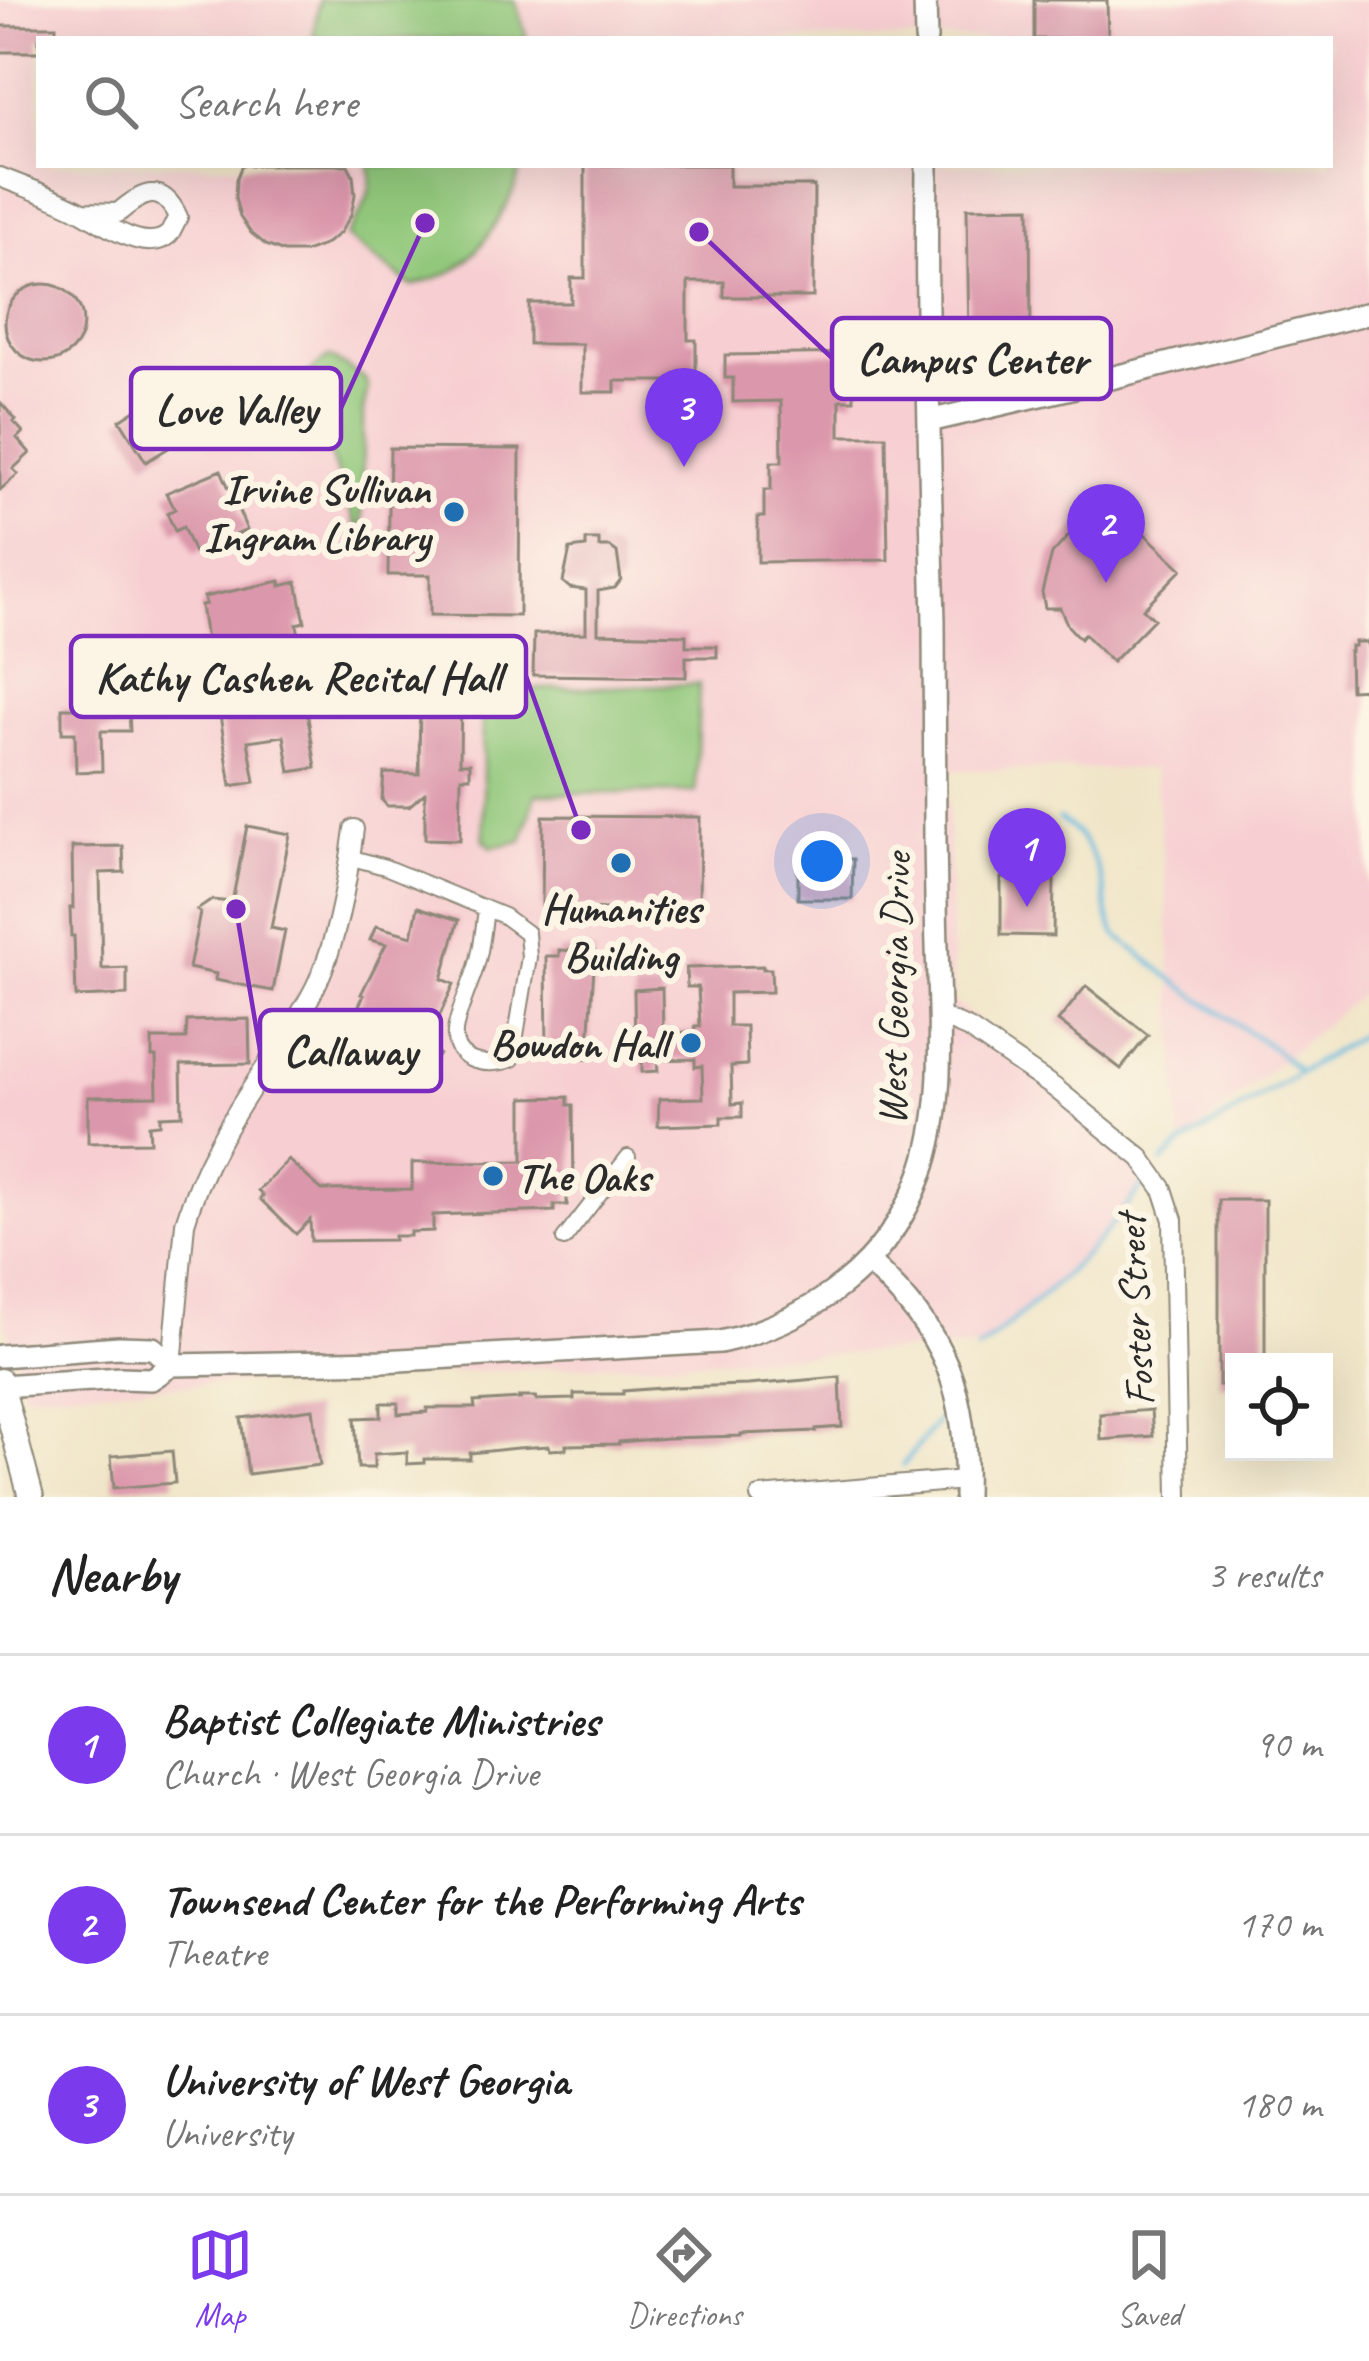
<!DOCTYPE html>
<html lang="en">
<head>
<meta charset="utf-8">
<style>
  :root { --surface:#fff; --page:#f2f2f2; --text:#222; --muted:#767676; --line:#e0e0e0; --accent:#7c3aed }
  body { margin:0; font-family:Caveat,sans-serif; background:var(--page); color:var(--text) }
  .controls { position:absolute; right:36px; bottom:36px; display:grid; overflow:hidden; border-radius:0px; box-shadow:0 12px 48px #0002 }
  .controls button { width:108px; height:108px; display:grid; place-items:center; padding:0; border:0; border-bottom:3px solid var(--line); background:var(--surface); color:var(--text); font:60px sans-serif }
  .you { position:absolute; left:822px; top:861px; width:42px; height:42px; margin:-30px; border:9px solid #fff; border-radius:50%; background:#1a73e8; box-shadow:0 0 0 18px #1a73e833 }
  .badge { display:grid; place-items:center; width:78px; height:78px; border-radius:50%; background:var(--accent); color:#fff; font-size:39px; font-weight:700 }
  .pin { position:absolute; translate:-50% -99px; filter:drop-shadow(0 3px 6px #0008) }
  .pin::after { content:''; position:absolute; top:63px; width:42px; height:36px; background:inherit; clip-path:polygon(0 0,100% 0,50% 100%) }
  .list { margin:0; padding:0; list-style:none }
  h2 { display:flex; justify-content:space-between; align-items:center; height:156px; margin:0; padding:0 48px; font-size:51px }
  h2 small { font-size:39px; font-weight:400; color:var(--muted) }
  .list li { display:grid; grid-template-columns:78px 1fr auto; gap:36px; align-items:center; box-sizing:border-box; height:180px; padding:0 48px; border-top:3px solid var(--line) }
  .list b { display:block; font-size:45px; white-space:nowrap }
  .list p { margin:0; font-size:39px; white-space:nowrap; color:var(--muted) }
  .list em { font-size:39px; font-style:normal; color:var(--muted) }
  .icon { flex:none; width:66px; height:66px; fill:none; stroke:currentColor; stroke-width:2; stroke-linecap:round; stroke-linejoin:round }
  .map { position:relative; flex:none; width:1369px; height:1497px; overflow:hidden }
  .search { position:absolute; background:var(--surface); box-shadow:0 12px 48px #0002; left:36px; right:36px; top:36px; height:132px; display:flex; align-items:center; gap:30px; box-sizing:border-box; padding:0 42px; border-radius:0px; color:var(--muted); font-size:45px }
  .sheet { height:696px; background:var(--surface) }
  nav { display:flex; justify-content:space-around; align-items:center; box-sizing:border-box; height:168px; border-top:3px solid var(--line); background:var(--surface); font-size:33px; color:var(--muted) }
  nav a { display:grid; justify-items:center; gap:6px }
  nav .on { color:var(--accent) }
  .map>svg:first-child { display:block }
</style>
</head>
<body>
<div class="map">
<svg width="1369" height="1497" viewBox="0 0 1369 1497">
  <rect width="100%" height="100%" fill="#fcf5e5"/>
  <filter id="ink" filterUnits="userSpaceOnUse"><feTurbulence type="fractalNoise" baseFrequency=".00833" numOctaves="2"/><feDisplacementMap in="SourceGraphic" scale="24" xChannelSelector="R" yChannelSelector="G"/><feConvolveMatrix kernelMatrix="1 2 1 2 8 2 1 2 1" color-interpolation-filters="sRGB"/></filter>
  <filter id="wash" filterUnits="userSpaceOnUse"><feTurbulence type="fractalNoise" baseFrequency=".004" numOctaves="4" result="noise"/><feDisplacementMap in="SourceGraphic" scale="48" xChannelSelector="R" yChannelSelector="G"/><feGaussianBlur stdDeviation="2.7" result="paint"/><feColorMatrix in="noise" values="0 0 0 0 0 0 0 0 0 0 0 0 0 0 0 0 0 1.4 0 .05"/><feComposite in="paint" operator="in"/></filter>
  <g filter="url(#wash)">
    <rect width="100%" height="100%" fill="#f0e5c7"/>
    <path fill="#f7cfd2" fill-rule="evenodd" d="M0 0H1369V987L1181 1145 1166 888 1154 769 947 770 953 1002 1081 1099 1152 1175 1126 1209 1076 1264 982 1347 25 1393 0 1307ZM39 39H1330V165H39Z"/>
    <path fill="#92c87b" stroke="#5e7a53" stroke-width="3" d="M319 0H515L527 39H313Z
      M369 165H521C516 196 483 251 456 269 444 277 425 281 412 286L346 237C360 215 376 192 369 165Z
      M330 357 365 379 368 388 363 410 362 525 356 526 325 441 302 389 303 377C317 371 319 360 330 357Z
      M699 684 696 792 536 794 522 841 492 847 484 840 482 691Z"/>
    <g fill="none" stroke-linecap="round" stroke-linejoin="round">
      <path stroke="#62b8de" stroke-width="4.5" d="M1059 819C1085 835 1097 861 1104 890 1107 907 1107 922 1117 936L1180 985 1278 1052 1300 1072
        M1162 1163 1181 1145 1369 1030
        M977 1351C1039 1300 1099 1249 1145 1182
        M903 1465 946 1410"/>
    </g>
    <g id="blocks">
      <path fill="#db97ab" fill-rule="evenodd" d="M1034 0H1107L1108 39H1034Z
        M0 26H56V39H39V52H0Z
        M242 165H348L353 175 355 195 351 215 340 233 324 245 305 252H284L266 245 251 233 240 217 235 198 236 179Z
        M585 165H729V186H814L813 297H724V282H688V340H696V375H688V381H615V392H582V344H529V303H571V278H585Z
        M1030 207 1031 339 969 340 967 208Z
        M5 323a39 39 0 1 1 78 0a39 39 0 1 1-78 0Z
        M861 353 862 376H854V400H840V436H886L888 560 758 562V517H764V490H771V462H782L781 401 733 402V378H725V355Z
        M187 390 201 412 163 436 170 447 146 462 120 420 143 405 149 414Z
        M0 402 16 420 14 422 23 432 17 438 30 453 13 469 18 474 0 490Z
        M390 448 520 449 519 616 430 615V575H388Z
        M221 470 247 530 194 553 183 527 175 531 167 513 175 509 166 493Z
        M1094 508 1117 531 1129 519 1182 569 1143 609 1154 619 1112 662 1084 634 1080 639 1068 626 1060 608H1045L1042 592 1052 554Z
        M586 540H599V547H610L617 552 621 580 615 588 598 591V633L686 635V646H717V657H686V677L533 675 534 634 586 633V590L570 588 563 582 570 549 586 547Z
        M280 581 281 586 297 582 305 622 297 624 301 652 306 651 308 664H303L306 679 302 680 316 768 290 772 284 736 248 741 255 782 231 786 217 696 199 699 192 657 208 654 201 605 206 604 204 597ZM275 686 279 710 246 715 242 691Z
        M1355 642H1367L1369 646V689L1350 690 1349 652H1351V646H1355Z
        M100 673 101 711 129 710 130 731H101L102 771 76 772 75 733H62V708H77L76 674Z
        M420 686 461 687 460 763H470V777H461L460 840 425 839V793L409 806H387L382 800 384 773 419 774Z
        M543 816 700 817 699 910 542 909Z
        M247 826 290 834 271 928 285 931 273 991 215 980 216 974 189 968 200 913 197 910 212 900 232 902Z
        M123 846 124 872 100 873 102 969 127 968V995L76 997 74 936H71L70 908H73L72 847Z
        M798 858 853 859 852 899H798Z
        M1001 878H1054L1053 936 1001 935Z
        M418 907 459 920 442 979 454 984 430 1037 436 1043 431 1049 439 1054 433 1064 418 1056 404 1078 367 1049 375 1040 349 1027 364 995 361 994 386 944 370 940 376 926 412 936Z
        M559 950 595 952 588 1059 547 1055 546 956H559Z
        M763 966V969H771L772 992 729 993V1026H746L747 1065 731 1066 732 1104 742 1103V1117H721V1124L658 1126 659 1099 703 1098 702 1066 695 1067V1059L657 1060 658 1071 642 1072V1052H635L634 990 662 988 663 1033 695 1032V1026H700L698 987H687L686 968Z
        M1086 986 1148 1035 1121 1069 1058 1021Z
        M249 1019 250 1064 181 1065 182 1115 160 1116V1124L149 1125 150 1142 88 1143V1097L157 1096 156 1057H152V1039H186L187 1021Z
        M568 1097V1105H573L574 1192 567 1193V1205H554V1211L433 1215V1231L410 1232V1236H394V1240L311 1241 310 1220 296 1234 260 1199 263 1196 258 1191 288 1160 322 1190 412 1189V1163L523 1161V1098Z
        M1219 1200H1265V1362H1234V1385H1219Z
        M840 1377 842 1427 816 1429V1431L741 1434V1436L667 1438 619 1442V1444L566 1445V1449L550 1450 549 1446 517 1448 470 1453V1459H424V1463L407 1464V1452L374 1454V1468H358L355 1418 381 1417V1403H398V1414L427 1412V1408H475L474 1402 520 1399 519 1397H536V1400L574 1399V1394H623V1391L675 1387 748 1385Z
        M313 1409 320 1465 248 1474 241 1418Z
        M1151 1410 1153 1436 1101 1440 1100 1414Z
        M172 1451 175 1483 114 1488 111 1456Z"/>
    </g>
  </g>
  <g filter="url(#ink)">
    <use href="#blocks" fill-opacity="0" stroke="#8e8879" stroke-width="3"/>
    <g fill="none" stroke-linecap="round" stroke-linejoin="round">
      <g stroke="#8e8879" stroke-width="18">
        <path id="pedestrian" d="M349 857 385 867 504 916 527 933 529 957 512 1059C491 1068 452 1064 455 1032 456 1016 471 984 476 967 482 949 483 929 486 910
          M564 1239 628 1157"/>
      </g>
      <g stroke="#8e8879" stroke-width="22">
        <path id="minor" d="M0 177C27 188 55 197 81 211 100 221 146 256 169 234 171 232 176 220 178 217 162 182 142 192 118 213L84 212
          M939 1016 969 1029 1055 1088 1141 1158 1163 1189 1173 1220 1178 1497
          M172 1365 185 1223C201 1167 233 1116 265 1068 283 1040 304 1012 318 981 338 938 348 877 354 829
          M760 1497 965 1480"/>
      </g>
      <g stroke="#8e8879" stroke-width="26">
        <path id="tertiary" d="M925 0 926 39
          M929 421 1071 388 1369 313
          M868 1262C947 1334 968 1390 965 1497
          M0 1356 119 1347 153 1348 172 1365
          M1 1386 121 1378 151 1379 172 1365 382 1361 720 1342C811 1322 888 1265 921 1175 944 1112 940 1042 938 976 936 931 936 885 935 840 934 767 935 694 934 621 930 469 925 317 927 165"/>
      </g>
      <g stroke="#8e8879" stroke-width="28">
        <path id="secondary" d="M0 1381 31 1497"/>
      </g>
      <use href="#pedestrian" stroke="#fff" stroke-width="14"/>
      <use href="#minor" stroke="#fff" stroke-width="18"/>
      <use href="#tertiary" stroke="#fff" stroke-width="21"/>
      <use href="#secondary" stroke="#fff" stroke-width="24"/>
    </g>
  </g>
  <g fill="#1f6fb2" stroke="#fcf5e5" stroke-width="4.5">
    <circle cx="454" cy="512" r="12"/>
    <circle cx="621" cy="863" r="12"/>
    <circle cx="691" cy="1043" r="12"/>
    <circle cx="493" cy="1176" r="12"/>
  </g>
  <g text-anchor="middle" stroke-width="12" stroke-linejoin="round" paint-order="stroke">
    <g font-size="42" font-weight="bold" fill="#2b2b2b" stroke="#fcf5e5" text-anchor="end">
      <text x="430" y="503">Irvine Sullivan<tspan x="430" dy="48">Ingram Library</tspan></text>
      <text x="621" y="922" text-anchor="middle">Humanities<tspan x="621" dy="48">Building</tspan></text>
      <text x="667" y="1058">Bowdon Hall</text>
      <text x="517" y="1191" text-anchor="start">The Oaks</text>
    </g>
    <g font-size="42" fill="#2b2b2b" stroke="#fcf5e5">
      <text transform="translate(893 989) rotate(-89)" y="15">West Georgia Drive</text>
      <text transform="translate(1134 1310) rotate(-93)" y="15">Foster Street</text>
    </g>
  </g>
  <path fill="none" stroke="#7b2cbf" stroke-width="4.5" d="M699 232L832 358M425 223L341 408M581 830L526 676M236 909L260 1050"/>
  <g fill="#7b2cbf" stroke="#fcf5e5" stroke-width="4.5">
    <circle cx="699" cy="232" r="12"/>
    <circle cx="425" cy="223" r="12"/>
    <circle cx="581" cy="830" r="12"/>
    <circle cx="236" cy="909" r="12"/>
  </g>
  <g fill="#fcf5e5" stroke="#7b2cbf" stroke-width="4.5">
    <rect x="832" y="318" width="279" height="81" rx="12"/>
    <rect x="131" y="368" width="210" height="81" rx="12"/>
    <rect x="71" y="636" width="455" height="81" rx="12"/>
    <rect x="260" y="1010" width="181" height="81" rx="12"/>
  </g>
  <g font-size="45" text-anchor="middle" font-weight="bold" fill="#2b2b2b">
    <text x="972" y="374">Campus Center</text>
    <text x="236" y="424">Love Valley</text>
    <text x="298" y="692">Kathy Cashen Recital Hall</text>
    <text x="350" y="1066">Callaway</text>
  </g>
</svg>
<div class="controls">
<button><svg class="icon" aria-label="locate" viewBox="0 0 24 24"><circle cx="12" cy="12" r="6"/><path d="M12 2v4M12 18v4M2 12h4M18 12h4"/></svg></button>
</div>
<div class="you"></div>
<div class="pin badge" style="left:1027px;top:907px">1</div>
<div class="pin badge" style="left:1106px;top:583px">2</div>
<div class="pin badge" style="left:684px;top:467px">3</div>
<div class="search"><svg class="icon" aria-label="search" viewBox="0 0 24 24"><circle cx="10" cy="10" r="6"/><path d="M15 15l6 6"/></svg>Search here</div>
</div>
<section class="sheet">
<h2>Nearby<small>3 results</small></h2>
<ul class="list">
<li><span class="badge">1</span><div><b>Baptist Collegiate Ministries</b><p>Church · West Georgia Drive</p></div><em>90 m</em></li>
<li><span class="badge">2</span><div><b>Townsend Center for the Performing Arts</b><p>Theatre</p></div><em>170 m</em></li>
<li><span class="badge">3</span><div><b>University of West Georgia</b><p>University</p></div><em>180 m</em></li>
</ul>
</section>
<nav>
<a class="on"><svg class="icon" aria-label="map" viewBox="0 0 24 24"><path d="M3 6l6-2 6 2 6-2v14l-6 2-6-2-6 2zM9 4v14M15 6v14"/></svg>Map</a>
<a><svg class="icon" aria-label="directions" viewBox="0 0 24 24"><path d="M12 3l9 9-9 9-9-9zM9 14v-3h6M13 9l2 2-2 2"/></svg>Directions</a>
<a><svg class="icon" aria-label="saved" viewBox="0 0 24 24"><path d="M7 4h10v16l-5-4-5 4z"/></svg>Saved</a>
</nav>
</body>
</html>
